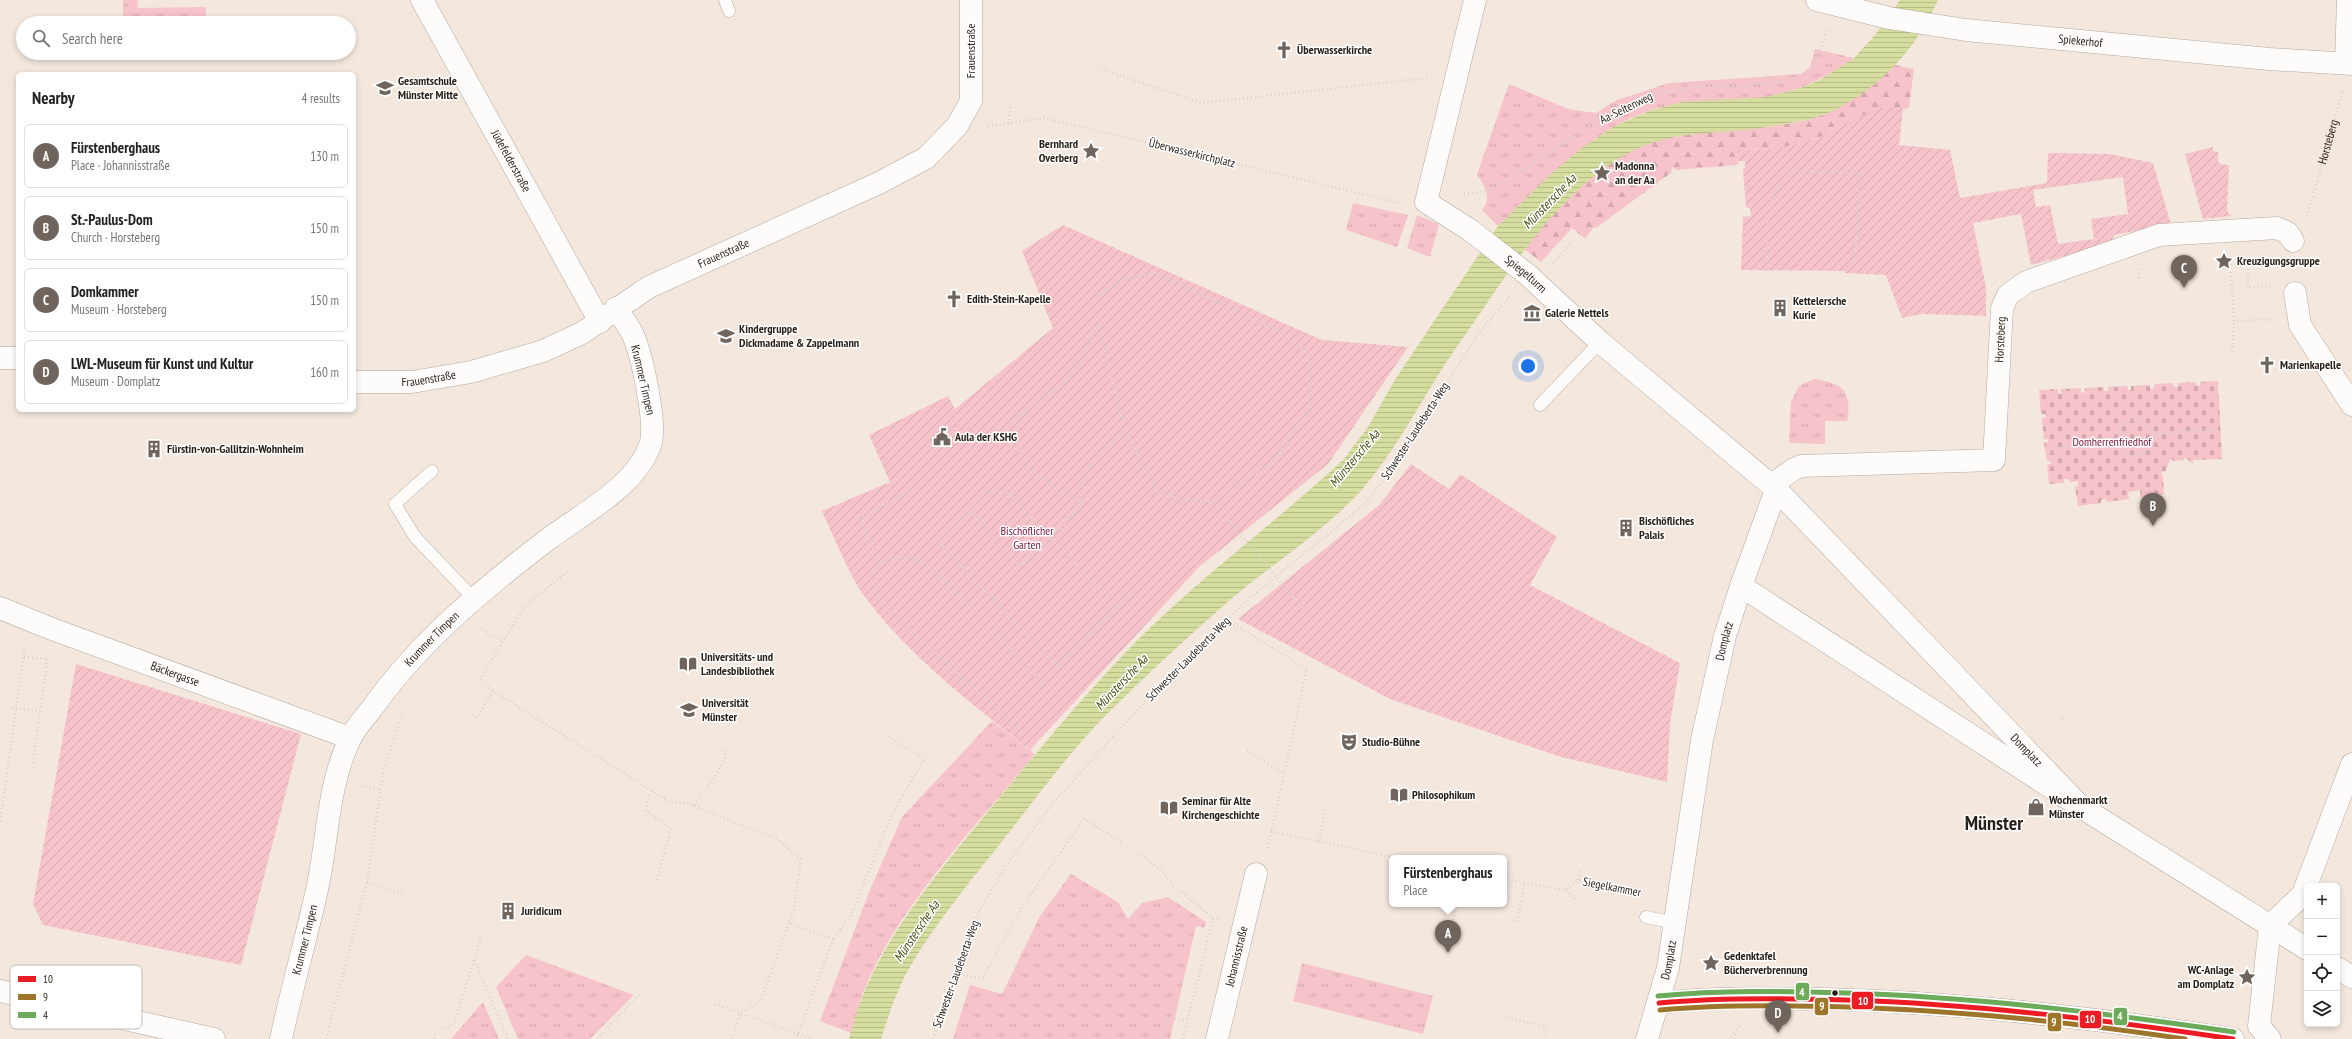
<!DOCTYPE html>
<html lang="en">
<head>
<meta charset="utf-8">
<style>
  :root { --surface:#fff; --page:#f2f2f2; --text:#222; --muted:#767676; --line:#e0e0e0; --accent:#6f655d }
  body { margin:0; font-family:"PT Sans Narrow",sans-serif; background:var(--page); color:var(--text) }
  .controls { position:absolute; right:12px; bottom:12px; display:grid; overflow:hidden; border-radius:6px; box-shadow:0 2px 6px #0003 }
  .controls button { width:36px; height:36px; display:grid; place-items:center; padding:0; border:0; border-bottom:1px solid var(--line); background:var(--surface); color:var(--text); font:20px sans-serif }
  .you { position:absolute; left:1528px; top:366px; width:14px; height:14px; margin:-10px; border:3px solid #fff; border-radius:50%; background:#1a73e8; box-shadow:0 0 0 6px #1a73e833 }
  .badge { display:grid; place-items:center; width:26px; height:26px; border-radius:50%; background:var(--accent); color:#fff; font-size:13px; font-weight:700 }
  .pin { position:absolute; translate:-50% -33px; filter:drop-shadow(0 1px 2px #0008) }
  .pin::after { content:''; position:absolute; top:21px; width:14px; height:12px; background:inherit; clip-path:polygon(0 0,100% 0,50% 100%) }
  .popup { position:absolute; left:1389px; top:855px; width:118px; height:52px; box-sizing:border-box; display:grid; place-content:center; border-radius:6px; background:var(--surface); filter:drop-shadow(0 1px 3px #0005); font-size:13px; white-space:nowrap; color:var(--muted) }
  .popup b { font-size:15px; color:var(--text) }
  .popup::after { content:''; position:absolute; left:50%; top:100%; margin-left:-8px; border:8px solid transparent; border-top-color:var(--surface) }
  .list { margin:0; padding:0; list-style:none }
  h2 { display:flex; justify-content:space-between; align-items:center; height:52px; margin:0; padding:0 16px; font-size:17px }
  h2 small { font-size:13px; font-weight:400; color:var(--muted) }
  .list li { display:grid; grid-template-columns:26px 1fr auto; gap:12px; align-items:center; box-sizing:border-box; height:64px; margin:0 8px 8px; padding:0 8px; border:1px solid var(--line); border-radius:6px }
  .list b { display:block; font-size:15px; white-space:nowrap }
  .list p { margin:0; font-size:13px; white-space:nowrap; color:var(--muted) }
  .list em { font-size:13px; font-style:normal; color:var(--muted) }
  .icon { flex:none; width:22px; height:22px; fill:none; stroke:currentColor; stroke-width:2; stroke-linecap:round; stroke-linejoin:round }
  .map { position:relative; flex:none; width:2352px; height:1039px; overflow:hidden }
  .search { position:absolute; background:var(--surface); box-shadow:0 2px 6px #0003; left:16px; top:16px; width:340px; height:44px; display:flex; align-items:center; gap:10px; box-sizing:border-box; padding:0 14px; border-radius:22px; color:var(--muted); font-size:15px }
  .panel { position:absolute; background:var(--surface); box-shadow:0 2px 6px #0003; left:16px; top:72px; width:340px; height:340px; border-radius:6px }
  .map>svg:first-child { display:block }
</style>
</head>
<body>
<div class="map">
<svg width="2352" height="1039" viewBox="0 0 2352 1039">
  <defs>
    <pattern id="grass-tufts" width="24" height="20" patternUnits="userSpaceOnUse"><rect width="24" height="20" fill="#f7c3ca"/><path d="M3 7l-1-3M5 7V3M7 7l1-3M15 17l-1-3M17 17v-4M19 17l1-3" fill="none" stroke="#d4a7ad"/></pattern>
    <pattern id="forest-firs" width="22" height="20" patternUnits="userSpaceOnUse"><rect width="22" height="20" fill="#f7c3ca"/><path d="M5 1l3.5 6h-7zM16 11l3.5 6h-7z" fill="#d4a7ad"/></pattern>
    <pattern id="cemetery-stones" width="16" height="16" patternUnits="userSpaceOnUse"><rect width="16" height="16" fill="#f7c3ca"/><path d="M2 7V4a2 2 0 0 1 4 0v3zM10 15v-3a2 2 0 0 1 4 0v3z" fill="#d4a7ad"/></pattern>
    <pattern id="garden-furrows" width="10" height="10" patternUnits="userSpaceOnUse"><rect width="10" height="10" fill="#f7c3ca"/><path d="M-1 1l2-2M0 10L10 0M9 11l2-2" fill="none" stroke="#d4a7ad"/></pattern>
    <pattern id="water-rules" width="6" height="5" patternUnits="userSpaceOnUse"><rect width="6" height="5" fill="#d5dd9f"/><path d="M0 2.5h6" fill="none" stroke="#b7bd88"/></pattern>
  </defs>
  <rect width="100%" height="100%" fill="#f4e8de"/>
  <path fill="url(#grass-tufts)" d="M123 0H137L138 8 206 7V23H123Z
    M1815 49 1854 58C1828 77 1798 92 1766 97 1727 103 1687 98 1649 111 1587 132 1545 184 1498 226L1482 210C1493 197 1484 186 1477 174L1509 84 1568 109 1596 113 1617 100 1669 83 1801 74 1810 67Z
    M1353 203 1408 215 1397 247 1346 230Z
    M1417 215 1439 224 1430 257 1407 248Z
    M1814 379C1842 382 1853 392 1847 421H1825V444L1789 443 1791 402 1799 386Z
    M992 721 1035 754C979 823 904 900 868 981 860 998 856 1016 851 1033L820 1021 869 892 902 817Z
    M1071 874 1118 902 1128 919 1142 903 1168 897 1206 922 1204 928 1196 926 1170 1039H953L970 985 1002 994 1040 916Z
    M526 955 634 995 590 1039H518L496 987Z
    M1302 963 1433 996 1423 1034 1293 1001Z
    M483 1002 499 1039H451Z"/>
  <path fill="url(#forest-firs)" d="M1895 65 1914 69 1909 108 1857 117 1823 136 1778 149 1737 150 1738 165 1676 170 1674 167 1671 170 1672 172 1596 228 1594 227 1585 239 1572 228 1541 262 1524 249C1557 209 1597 162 1647 144 1702 123 1762 134 1817 117 1847 108 1872 85 1895 65Z"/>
  <path fill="url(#cemetery-stones)" d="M2218 381 2222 459 2193 460V464L2185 457 2184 460 2173 461 2171 458 2165 472 2162 471 2161 474 2163 475 2164 494 2141 498 2140 490 2128 492 2129 499 2107 502 2106 499 2101 500V503L2078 506 2075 487 2078 486V481L2070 482 2069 479H2064V483L2049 484 2047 465 2051 464V461H2047L2044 443 2048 442V439L2044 440 2042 418 2046 417 2045 414H2041L2039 390 2058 389V393L2061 394V389L2081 388V393L2085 392V388L2104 387V391H2108V387L2127 386 2128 390H2131V386L2150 385V389L2154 388V384L2173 383 2174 387H2177L2178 383 2196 382 2197 386H2200V382Z"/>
  <path fill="url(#garden-furrows)" fill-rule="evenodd" d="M1881 108H1903L1899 145 1950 150 1960 198 2047 183 2048 153 2110 154 2153 163 2171 224 2114 235 2110 244 2031 265 2021 214 1973 223 1986 287V316L1921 314 1902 318 1886 275 1845 273V271L1741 270 1743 217 1751 216 1750 208H1746L1743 169 1745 168V161H1738L1737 150 1778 149 1823 136 1857 117ZM2123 177 2128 214 2091 219 2094 239 2058 244 2050 205 2036 207 2033 190Z
    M2213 147V151L2218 152V161L2221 164 2229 165 2227 211 2231 216 2203 219 2185 154Z
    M1063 225 1322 340 1408 347 1328 464 1199 567 1030 750C974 706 903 651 862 593 848 572 833 535 822 511L890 482 869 435 948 396 955 409 1053 328 1022 251Z
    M1411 464 1449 489 1460 474 1557 537 1530 585 1680 663 1670 724 1667 782 1561 757 1390 699 1238 619 1379 505Z
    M76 664 301 734 241 965 43 925 33 904Z"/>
  <path fill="url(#water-rules)" d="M1900 0H1938C1916 51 1872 97 1820 116 1806 121 1789 123 1774 126 1703 138 1661 124 1598 173 1553 208 1520 255 1489 300 1472 326 1453 351 1437 377 1414 414 1393 453 1364 487 1326 531 1267 567 1223 606 1182 642 1142 679 1104 717 1064 758 1031 805 996 849 964 889 931 929 906 974 895 995 888 1017 881 1039H849C869 955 924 890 977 825 1034 756 1090 686 1154 624 1215 566 1283 516 1344 459L1368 427 1396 378 1498 226 1553 172 1583 147 1615 126 1649 111 1683 102 1766 97 1798 89 1820 80 1854 58 1875 35Z"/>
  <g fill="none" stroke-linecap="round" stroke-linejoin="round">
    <g stroke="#b1a89f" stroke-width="13">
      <path id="lane" d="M725 0 729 11
        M1540 405 1600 342
        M432 471 395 504 415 537 474 599
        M1646 917 1675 923"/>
    </g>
    <g stroke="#b1a89f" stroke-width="23">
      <g id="street">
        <path id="s2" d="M422 0 600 322"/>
        <path id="s3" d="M1475 0 1426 202 1470 230 1528 275 1600 342 1777 490 2081 807"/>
        <path id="s4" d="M1817 0 1889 18 1966 30 2269 59 2352 64"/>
        <path d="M2346 63 2348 0"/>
        <path d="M2295 293 2300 325 2352 405"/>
        <path d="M0 358H18"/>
        <path id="s5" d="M354 382H412L471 372 543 351 582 333 649 287 879 183 926 158 957 126 971 101V0"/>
        <path d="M1741 586 2081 807 2307 949"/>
        <path id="s6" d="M0 608 52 629 350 738"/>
        <path d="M2337 968 2352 977"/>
        <path d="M0 991 214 1039"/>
        <path d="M1659 1003C1713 997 1767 998 1821 999 1959 1002 2096 1018 2233 1039"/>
        <path id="s7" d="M281 1039C292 987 307 936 318 885 328 837 328 784 350 739 355 728 365 717 373 707 420 641 483 589 547 540 580 515 639 485 651 442 656 421 642 355 633 335 628 325 622 317 616 308"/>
        <path id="s8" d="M1217 1039 1256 874"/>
        <path id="s9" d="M1647 1039 1668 968 1702 740 1725 636 1741 586 1780 479 1794 469 1801 466 1994 460 2002 308 2008 295 2026 282 2159 235 2277 228 2288 233 2293 241"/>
        <path d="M2270 1039 2259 1026 2270 926 2303 894 2352 764"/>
      </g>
    </g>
    <g stroke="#d6d3d0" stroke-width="2.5" stroke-dasharray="1 3" stroke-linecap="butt">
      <path d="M1101 69 1201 103 1429 78"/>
      <path d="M1008 124 1011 107"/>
      <path d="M988 126 1044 118 1400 203"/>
      <path d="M1464 194 1492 190 1589 126 1654 94 1699 86H1745L1784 81 1813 70 1827 29"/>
      <path id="s1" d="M2307 216 2343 90"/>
      <path d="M2230 256 2234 321 2273 319"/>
      <path d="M1553 263 1571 243"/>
      <path d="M2139 269V281"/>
      <path d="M1766 271 1767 206 1789 170 1860 174 1854 274"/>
      <path d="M2271 286 2248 287V264L2277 263"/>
      <path d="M2232 352 2234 321"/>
      <circle cx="2135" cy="438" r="18"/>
      <path d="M2153 435 2221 428"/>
      <path d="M2046 453 2067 446 2117 440"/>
      <path d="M1080 501C1040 481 1015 466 1015 419L1062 385 1077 367 1098 324"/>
      <path d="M1213 502 1186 500 1157 492 1124 429 1093 299 1120 280 1155 273 1291 337 1310 358V406L1275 460 1213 502 1218 508"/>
      <path d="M969 511 937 541 1057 666 1117 607 1008 493H987L969 511 1021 566C1033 554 1074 518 1079 506 1082 498 1081 487 1084 479 1091 459 1110 444 1124 429"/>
      <path d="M880 563 860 519 913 489"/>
      <path d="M567 572 525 606 480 679 493 691 670 802 689 803 694 806 717 773 726 755 722 750"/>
      <path d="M1294 598 1309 615"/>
      <path d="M1117 607 1133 592"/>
      <path d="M973 610C953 588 927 553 894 558 882 560 876 565 872 577L876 594 893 615 1024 734"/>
      <path d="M1227 620 1307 669 1267 851"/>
      <path d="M480 628 502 641"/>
      <path d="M994 631 1044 685"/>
      <path d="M24 657 47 659"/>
      <path d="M12 708 40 711"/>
      <path d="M473 715 477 718 493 691"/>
      <path d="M2062 718 2063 722"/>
      <path d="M1247 751 1284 773"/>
      <path d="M33 763 48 655"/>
      <path d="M362 786 379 789"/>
      <path d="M652 791 648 799 646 811 671 828 657 880"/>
      <path d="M694 806 777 839 801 859 794 910 789 923 833 939 796 1039"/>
      <path d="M0 821 25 646"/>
      <path d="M1271 831 1396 858"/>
      <path d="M1319 842 1325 810"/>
      <path d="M1141 855 1163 872 1173 885 1213 918 1218 919"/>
      <path d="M1504 879 1566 890 1578 880 1646 894"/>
      <path d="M1578 880 1580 870"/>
      <path d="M367 882 402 894"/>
      <path d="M1566 890 1577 901"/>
      <path d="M1453 920 1456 907"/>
      <path d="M1517 921 1525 882"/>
      <path d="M833 939 851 915 892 814 924 759 885 735"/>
      <path d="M474 960 508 1039"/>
      <path d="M955 974 983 978 1022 907 1084 819 1124 844"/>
      <path d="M715 1004 812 1039"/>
      <path d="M1504 1016 1546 1027 1543 1039"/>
      <path d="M326 1039 367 882 383 772 402 715"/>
      <path d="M434 1039 437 1032 454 1024 481 937"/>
      <path d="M597 1039 640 993"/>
      <path d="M732 1039 740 1014 761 1000 789 923"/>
      <path d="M933 1039 974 920 1007 864 1052 804 1138 709 1245 602 1366 503 1401 456 1478 334 1511 295"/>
      <path d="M1161 1039 1167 1016 1187 1021"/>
      <path d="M1183 1039 1213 918"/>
      <path d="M1728 1039 1741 1025"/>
      <path d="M1735 1039V1033"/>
    </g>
    <use href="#lane" stroke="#fdfcfa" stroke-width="12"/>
    <use href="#street" stroke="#fdfcfa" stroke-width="22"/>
    <path stroke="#d6d3d0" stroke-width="2.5" stroke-dasharray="1 3" stroke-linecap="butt" d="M1218 508 1294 598"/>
    <g stroke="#fff" stroke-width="8">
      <path id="bus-1" d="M1659 1003C1721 997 1784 998 1846 1000 1976 1004 2105 1020 2233 1039"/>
    </g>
    <g stroke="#fff" stroke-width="8">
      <path id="bus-2" d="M1660 1010C1722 1004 1785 1005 1847 1007 1961 1011 2073 1022 2185 1039"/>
    </g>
    <g stroke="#fff" stroke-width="8">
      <path id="bus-3" d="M1658 996C1721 990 1783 991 1846 993 1976 997 2105 1013 2234 1032"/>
    </g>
    <use href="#bus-1" stroke="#ed1c24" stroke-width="5"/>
    <use href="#bus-2" stroke="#9d762c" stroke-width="5"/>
    <use href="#bus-3" stroke="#6cab59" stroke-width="5"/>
  </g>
  <defs>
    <g id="church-bare" transform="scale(1.38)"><path d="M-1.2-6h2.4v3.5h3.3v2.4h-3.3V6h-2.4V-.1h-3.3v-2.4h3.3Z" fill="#6f655d" stroke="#fff" stroke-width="2.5" paint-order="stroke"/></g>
    <g id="school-bare" transform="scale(1.38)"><path d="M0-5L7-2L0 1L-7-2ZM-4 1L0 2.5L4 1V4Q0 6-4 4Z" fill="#6f655d" stroke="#fff" stroke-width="2.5" paint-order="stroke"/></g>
    <g id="sight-bare" transform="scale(1.38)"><path d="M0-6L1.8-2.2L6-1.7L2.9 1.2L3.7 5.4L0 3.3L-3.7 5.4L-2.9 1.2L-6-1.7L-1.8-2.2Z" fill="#6f655d" stroke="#fff" stroke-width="2.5" paint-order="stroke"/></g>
    <g id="building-bare" transform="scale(1.38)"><path d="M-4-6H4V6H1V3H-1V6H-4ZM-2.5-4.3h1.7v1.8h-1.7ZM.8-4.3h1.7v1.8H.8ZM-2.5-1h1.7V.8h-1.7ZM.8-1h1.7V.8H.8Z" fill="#6f655d" stroke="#fff" stroke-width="2.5" paint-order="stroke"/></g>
    <g id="museum-bare" transform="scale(1.38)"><path d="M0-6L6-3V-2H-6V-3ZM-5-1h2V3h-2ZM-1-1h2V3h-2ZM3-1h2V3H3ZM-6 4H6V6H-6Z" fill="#6f655d" stroke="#fff" stroke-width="2.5" paint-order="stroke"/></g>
    <g id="civic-bare" transform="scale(1.38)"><path d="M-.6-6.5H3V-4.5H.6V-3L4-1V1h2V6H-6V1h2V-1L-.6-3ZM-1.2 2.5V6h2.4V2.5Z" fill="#6f655d" stroke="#fff" stroke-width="2.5" paint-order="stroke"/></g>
    <g id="library-bare" transform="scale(1.38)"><path d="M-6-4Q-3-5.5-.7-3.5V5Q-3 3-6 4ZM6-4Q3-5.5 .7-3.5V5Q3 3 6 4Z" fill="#6f655d" stroke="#fff" stroke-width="2.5" paint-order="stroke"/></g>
    <g id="university-bare" transform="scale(1.38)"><path d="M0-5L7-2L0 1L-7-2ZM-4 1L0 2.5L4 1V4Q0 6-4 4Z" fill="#6f655d" stroke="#fff" stroke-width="2.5" paint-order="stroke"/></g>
    <g id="theatre-bare" transform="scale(1.38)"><path d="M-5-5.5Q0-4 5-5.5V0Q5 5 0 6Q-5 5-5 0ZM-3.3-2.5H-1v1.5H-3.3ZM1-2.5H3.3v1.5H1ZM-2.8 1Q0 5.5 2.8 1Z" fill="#6f655d" stroke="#fff" stroke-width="2.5" paint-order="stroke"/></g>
    <g id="shop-bare" transform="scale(1.38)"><path d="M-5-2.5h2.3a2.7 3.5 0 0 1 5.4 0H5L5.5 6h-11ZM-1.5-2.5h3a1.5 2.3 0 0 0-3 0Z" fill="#6f655d" stroke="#fff" stroke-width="2.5" paint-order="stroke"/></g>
  </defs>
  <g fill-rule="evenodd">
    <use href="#church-bare" x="1284" y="50"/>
    <use href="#school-bare" x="385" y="88"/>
    <use href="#sight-bare" x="1091" y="151"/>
    <use href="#sight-bare" x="1602" y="173"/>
    <use href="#sight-bare" x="2224" y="261"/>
    <use href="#church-bare" x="954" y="299"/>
    <use href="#building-bare" x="1780" y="308"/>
    <use href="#museum-bare" x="1532" y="313"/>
    <use href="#school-bare" x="726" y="336"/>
    <use href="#church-bare" x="2267" y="365"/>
    <use href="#civic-bare" x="942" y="437"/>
    <use href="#building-bare" x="154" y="449"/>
    <use href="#building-bare" x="1626" y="528"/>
    <use href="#library-bare" x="688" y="664"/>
    <use href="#university-bare" x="689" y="710"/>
    <use href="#theatre-bare" x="1349" y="742"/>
    <use href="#library-bare" x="1399" y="795"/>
    <use href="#shop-bare" x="2036" y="807"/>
    <use href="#library-bare" x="1169" y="808"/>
    <use href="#building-bare" x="508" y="911"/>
    <use href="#sight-bare" x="1711" y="963"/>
    <use href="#sight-bare" x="2247" y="977"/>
  </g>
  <circle fill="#281f17" stroke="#fff" stroke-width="1.5" cx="1835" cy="993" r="3.5"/>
  <g text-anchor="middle" stroke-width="3" stroke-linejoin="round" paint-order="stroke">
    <g font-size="12" fill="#281f17" stroke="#fff">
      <text dy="4" stroke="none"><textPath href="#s4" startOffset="267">Spiekerhof</textPath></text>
      <text transform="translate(971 51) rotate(-90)" y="4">Frauenstraße</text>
      <text transform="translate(1626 108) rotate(-26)" y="4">Aa-Seitenweg</text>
      <text dy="4" stroke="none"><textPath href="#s1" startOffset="77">Horsteberg</textPath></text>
      <text transform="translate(1192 153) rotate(14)" y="4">Überwasserkirchplatz</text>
      <text dy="4" stroke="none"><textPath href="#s2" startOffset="184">Jüdefelderstraße</textPath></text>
      <text dy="4" stroke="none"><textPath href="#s5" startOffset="399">Frauenstraße</textPath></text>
      <text dy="4" stroke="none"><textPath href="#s3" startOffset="331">Spiegelturm</textPath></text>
      <text dy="4" stroke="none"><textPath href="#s9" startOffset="916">Horsteberg</textPath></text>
      <text dy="4" stroke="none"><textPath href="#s5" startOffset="75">Frauenstraße</textPath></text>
      <text transform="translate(643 380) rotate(77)" y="4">Krummer Timpen</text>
      <text transform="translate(1415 431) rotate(-57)" y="4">Schwester-Laudeberta-Weg</text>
      <text dy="4" stroke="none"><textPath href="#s7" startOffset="438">Krummer Timpen</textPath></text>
      <text dy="4" stroke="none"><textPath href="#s9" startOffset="406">Domplatz</textPath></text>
      <text transform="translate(1188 659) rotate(-45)" y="4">Schwester-Laudeberta-Weg</text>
      <text dy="4" stroke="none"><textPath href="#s6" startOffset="187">Bäckergasse</textPath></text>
      <text dy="4" stroke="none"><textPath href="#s3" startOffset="1023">Domplatz</textPath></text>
      <text transform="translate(1612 887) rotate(11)" y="4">Siegelkammer</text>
      <text dy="4" stroke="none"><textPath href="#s7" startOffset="102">Krummer Timpen</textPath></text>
      <text dy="4" stroke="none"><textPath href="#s8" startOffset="85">Johannisstraße</textPath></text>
      <text dy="4" stroke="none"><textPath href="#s9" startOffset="82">Domplatz</textPath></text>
      <text transform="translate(956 974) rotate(-70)" y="4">Schwester-Laudeberta-Weg</text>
    </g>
    <g font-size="12" font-weight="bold" fill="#281f17" stroke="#fff" text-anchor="start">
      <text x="1297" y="54">Überwasserkirche</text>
      <text x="398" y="85">Gesamtschule<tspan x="398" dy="14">Münster Mitte</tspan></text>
      <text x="1078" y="148" text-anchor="end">Bernhard<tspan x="1078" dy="14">Overberg</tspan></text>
      <text x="1615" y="170">Madonna<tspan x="1615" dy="14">an der Aa</tspan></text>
      <text x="2237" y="265">Kreuzigungsgruppe</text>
      <text x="967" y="303">Edith-Stein-Kapelle</text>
      <text x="1793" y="305">Kettelersche<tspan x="1793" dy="14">Kurie</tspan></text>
      <text x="1545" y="317">Galerie Nettels</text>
      <text x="739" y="333">Kindergruppe<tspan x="739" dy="14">Dickmadame &amp; Zappelmann</tspan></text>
      <text x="2280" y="369">Marienkapelle</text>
      <text x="955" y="441">Aula der KSHG</text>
      <text x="167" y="453">Fürstin-von-Gallitzin-Wohnheim</text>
      <text x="1639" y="525">Bischöfliches<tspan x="1639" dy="14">Palais</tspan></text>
      <text x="701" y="661">Universitäts- und<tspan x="701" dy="14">Landesbibliothek</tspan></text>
      <text x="702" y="707">Universität<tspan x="702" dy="14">Münster</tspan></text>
      <text x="1362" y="746">Studio-Bühne</text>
      <text x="1412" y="799">Philosophikum</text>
      <text x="2049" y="804">Wochenmarkt<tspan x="2049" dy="14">Münster</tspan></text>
      <text x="1182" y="805">Seminar für Alte<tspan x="1182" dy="14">Kirchengeschichte</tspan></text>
      <text x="521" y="915">Juridicum</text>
      <text x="1724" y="960">Gedenktafel<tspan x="1724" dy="14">Bücherverbrennung</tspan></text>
      <text x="2234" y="974" text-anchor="end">WC-Anlage<tspan x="2234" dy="14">am Domplatz</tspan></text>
    </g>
    <g font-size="12" fill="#811a41" stroke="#fff">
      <text x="2112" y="446">Domherrenfriedhof</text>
      <text x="1027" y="535">Bischöflicher<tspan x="1027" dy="14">Garten</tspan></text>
    </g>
    <g font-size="13" font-style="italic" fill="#464f11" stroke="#fff">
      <text transform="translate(1549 201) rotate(-46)" y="5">Münstersche Aa</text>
      <text transform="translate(1354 458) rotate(-50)" y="5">Münstersche Aa</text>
      <text transform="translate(1121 682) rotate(-47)" y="5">Münstersche Aa</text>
      <text transform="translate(916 931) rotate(-56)" y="5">Münstersche Aa</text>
    </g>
    <g font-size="20" font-weight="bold" fill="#281f17" stroke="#fff">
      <text x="1994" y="830">Münster</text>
    </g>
  </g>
  <rect x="10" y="965" width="132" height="64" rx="6" fill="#fff" stroke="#bebcb9" stroke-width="1"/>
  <rect x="18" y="976" width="18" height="6" fill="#ed1c24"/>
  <rect x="18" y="994" width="18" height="6" fill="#9d762c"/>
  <rect x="18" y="1012" width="18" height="6" fill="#6cab59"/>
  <g font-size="11" fill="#281f17">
    <text x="43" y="983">10</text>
    <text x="43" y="1001">9</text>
    <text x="43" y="1019">4</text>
  </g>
  <g stroke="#fff" stroke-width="1.5">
    <rect x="1795" y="982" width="15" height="19" rx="4" fill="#6cab59"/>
    <rect x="1851" y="991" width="23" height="19" rx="4" fill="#ed1c24"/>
    <rect x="1814" y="997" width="15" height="19" rx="4" fill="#9d762c"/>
    <rect x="2113" y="1007" width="15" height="19" rx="4" fill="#6cab59"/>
    <rect x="2079" y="1010" width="23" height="19" rx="4" fill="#ed1c24"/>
    <rect x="2047" y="1012" width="15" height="20" rx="4" fill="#9d762c"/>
  </g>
  <g font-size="11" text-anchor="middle" font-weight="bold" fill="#fff">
    <text x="1802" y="996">4</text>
    <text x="1863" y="1005">10</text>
    <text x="1822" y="1010">9</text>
    <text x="2120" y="1020">4</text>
    <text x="2090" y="1023">10</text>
    <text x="2054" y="1026">9</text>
  </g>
</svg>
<div class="controls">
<button>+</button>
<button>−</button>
<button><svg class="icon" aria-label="locate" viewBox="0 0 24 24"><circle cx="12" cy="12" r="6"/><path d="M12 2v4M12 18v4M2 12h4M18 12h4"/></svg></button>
<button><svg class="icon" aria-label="layers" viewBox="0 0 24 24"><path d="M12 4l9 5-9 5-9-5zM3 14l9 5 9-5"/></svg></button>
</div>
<div class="you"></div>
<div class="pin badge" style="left:1448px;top:953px">A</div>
<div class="popup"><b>Fürstenberghaus</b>Place</div>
<div class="pin badge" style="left:2153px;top:526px">B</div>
<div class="pin badge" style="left:2184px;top:288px">C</div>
<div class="pin badge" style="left:1778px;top:1033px">D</div>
<div class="search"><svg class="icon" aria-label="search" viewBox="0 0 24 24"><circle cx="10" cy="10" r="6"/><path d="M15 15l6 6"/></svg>Search here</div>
<section class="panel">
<h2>Nearby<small>4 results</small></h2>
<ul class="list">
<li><span class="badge">A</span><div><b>Fürstenberghaus</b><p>Place · Johannisstraße</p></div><em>130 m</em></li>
<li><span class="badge">B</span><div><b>St.-Paulus-Dom</b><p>Church · Horsteberg</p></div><em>150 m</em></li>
<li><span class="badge">C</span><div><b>Domkammer</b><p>Museum · Horsteberg</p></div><em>150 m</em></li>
<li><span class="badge">D</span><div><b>LWL-Museum für Kunst und Kultur</b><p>Museum · Domplatz</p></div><em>160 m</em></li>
</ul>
</section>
</div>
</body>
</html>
